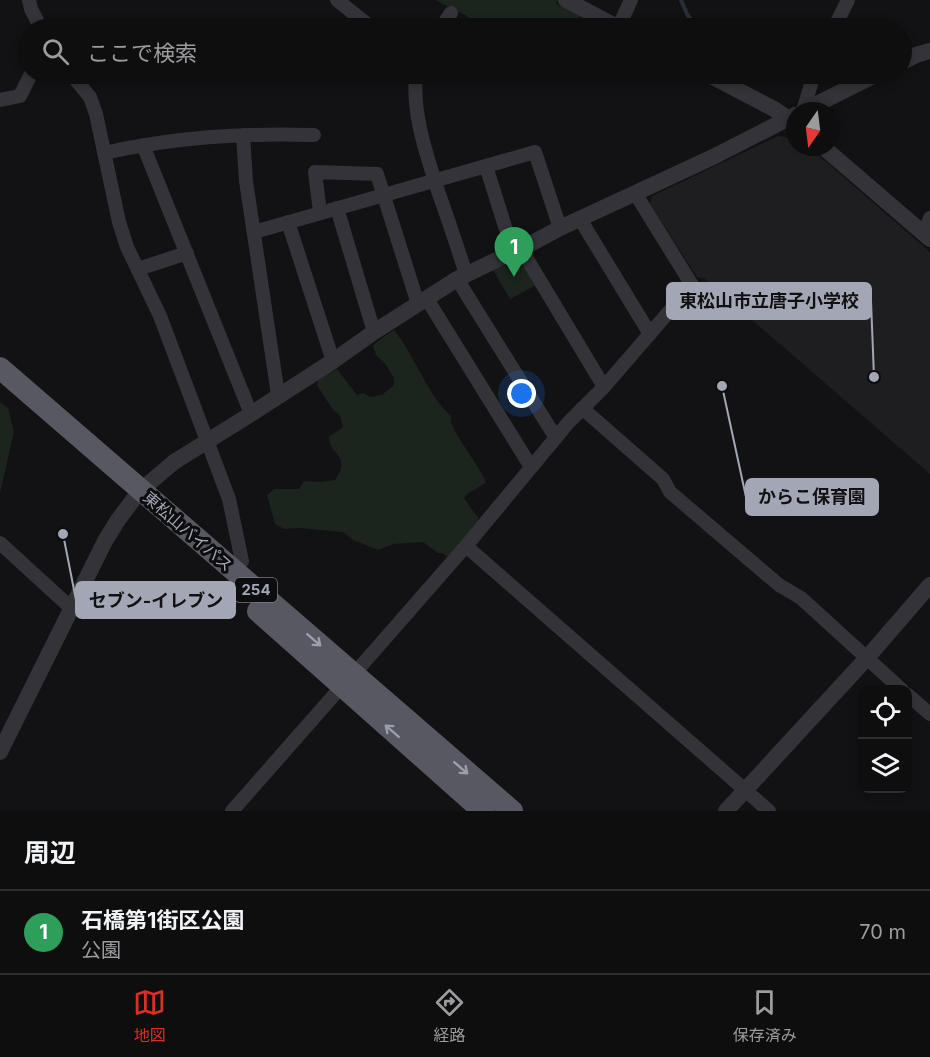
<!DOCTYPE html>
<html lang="ja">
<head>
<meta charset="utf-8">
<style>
  :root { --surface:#0e0e0f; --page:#171718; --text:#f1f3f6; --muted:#9b9c9e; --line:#2e2e2f; --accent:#d93025 }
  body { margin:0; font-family:Inter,"Noto Sans JP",sans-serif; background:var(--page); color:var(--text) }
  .controls { position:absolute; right:18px; bottom:18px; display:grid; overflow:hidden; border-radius:12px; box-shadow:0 3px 9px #0003 }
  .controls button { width:54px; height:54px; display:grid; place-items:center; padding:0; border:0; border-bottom:2px solid var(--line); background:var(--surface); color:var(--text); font:30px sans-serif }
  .compass { position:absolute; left:786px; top:102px; width:54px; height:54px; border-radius:50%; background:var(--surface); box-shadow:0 3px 9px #0003; rotate:194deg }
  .you { position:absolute; left:522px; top:394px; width:21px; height:21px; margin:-15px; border:4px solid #fff; border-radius:50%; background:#1a73e8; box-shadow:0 0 0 9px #1a73e833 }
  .badge { display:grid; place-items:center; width:39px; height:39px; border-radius:50%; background:var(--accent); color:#fff; font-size:20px; font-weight:700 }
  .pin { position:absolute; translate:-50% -50px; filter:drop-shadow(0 2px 3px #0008) }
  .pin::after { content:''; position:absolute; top:32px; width:21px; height:18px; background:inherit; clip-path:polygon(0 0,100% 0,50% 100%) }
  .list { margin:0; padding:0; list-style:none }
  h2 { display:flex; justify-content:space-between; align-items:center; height:78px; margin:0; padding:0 24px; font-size:26px }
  h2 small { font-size:20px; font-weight:400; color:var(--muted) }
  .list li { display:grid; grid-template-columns:39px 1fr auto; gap:18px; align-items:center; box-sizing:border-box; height:84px; padding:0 24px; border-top:2px solid var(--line) }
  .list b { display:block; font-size:22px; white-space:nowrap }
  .list p { margin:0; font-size:20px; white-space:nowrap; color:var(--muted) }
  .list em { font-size:20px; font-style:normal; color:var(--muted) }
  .icon { flex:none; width:33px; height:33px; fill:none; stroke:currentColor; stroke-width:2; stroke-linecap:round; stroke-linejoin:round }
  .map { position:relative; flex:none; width:930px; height:811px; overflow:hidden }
  .search { position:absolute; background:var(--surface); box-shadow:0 3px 9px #0003; left:18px; right:18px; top:18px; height:66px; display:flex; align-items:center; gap:15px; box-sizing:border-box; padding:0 21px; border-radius:33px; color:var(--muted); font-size:22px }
  .sheet { height:162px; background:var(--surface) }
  nav { display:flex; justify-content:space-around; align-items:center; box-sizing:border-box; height:84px; border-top:2px solid var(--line); background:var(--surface); font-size:16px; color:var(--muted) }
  nav a { display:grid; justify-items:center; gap:3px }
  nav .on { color:var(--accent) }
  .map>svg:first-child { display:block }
</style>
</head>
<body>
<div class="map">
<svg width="930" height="811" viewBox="0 0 930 811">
  <rect width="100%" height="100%" fill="#121214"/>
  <path fill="#1e1e21" d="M778 136 795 138V147H809L930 252V474L705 279 697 277 650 204 652 196Z"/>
  <path fill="#1c241e" d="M435 0H558L556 4 577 13 583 21 578 28H476L467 16Z
    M519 258 536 285 510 299 493 270Z
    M394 330C416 357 426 393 451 416V422L454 430 484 477 486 483 467 494 464 498 473 511 478 517V523L451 556H446L442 553H438L423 542 393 544 378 550 353 540 343 532 299 528 284 529 275 524 267 495 274 489H299L304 481 319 482 335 480C352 454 330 457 329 437L343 427 340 416 331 407 317 385 318 378 337 369 357 395 363 393 370 397 382 395 394 385V378L386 365 376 355 373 345 388 334Z
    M0 402 8 408 14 432 0 493Z"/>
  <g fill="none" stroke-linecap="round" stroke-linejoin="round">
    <path stroke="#282f38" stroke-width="4" d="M681 0 687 14 696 28
      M738 74 742 78"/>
    <path stroke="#333339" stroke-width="14" d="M29 0 31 9 41 28
      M337 0 372 28
      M441 28 451 13
      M618 28 631 0
      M834 28 848 0
      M71 74 90 97 96 114 119 222 127 247 160 316 229 499 242 561 233 570
      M416 74C412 113 426 153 438 191 448 219 457 246 466 274
      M0 100 20 96 31 74
      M803 111 814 74
      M243 135 246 181 278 395
      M143 145 251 414
      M104 153C176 137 240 133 314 135
      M486 166 513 252
      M337 208 374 332
      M320 212 315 172 377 174 418 304
      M580 219 650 334
      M288 222 333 361
      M254 232 535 152 560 228
      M924 234 930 218
      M521 249 604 387
      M138 269 187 253
      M457 279 556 438
      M427 299 531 467
      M582 408 663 479 670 492 779 585 801 598 902 690
      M0 543 71 608
      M466 546 769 811
      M354 674 466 546 568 423 604 387 692 285 635 193
      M908 695 930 714
      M232 811 342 686"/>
    <path stroke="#333339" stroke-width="16" d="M566 0 619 28
      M902 62 916 55 930 51
      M707 74 774 109 795 123
      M803 111 877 74
      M823 147 930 239
      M0 752 105 541 118 520 133 500 141 490 174 462 251 414 333 361 374 332 457 279 513 252 521 249 560 228 713 157 795 115
      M726 811 866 659 930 585"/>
    <path stroke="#575861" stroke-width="22" d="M0 368 512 811
      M258 611 483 811"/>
  </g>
  <defs><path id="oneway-shaft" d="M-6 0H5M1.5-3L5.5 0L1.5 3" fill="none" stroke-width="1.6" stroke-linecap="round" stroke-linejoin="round" transform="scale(1.5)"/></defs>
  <g stroke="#9b9fad">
    <use href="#oneway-shaft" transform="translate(314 640) rotate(41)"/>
    <use href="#oneway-shaft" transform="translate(392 731) rotate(-139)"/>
    <use href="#oneway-shaft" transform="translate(461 768) rotate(41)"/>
  </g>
  <g text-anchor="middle" stroke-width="6" stroke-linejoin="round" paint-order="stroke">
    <rect fill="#0d0d0f" stroke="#767983" stroke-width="1.5" x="235" y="578" width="42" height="24" rx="4.5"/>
    <g font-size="15" font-weight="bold" fill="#a3a7b5">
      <text x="256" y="595">254</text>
    </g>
    <g font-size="16" fill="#a3a7b5" stroke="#0d0d0f">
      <text transform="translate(188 531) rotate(41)" y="6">東松山バイパス</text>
    </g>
  </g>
  <path fill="none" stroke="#a3a7b5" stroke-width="2" d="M874 377L871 301M722 386L746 497M63 534L76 600"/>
  <g fill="#a3a7b5" stroke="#0d0d0f" stroke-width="2">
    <circle cx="874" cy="377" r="6"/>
    <circle cx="722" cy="386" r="6"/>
    <circle cx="63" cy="534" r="6"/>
  </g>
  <g fill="#a3a7b5" stroke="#a3a7b5" stroke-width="2">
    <rect x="667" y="283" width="204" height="36" rx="6"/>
    <rect x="746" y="479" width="132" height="36" rx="6"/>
    <rect x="76" y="582" width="159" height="36" rx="6"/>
  </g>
  <g font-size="18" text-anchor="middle" font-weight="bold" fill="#111">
    <text x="769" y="307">東松山市立唐子小学校</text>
    <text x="812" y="503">からこ保育園</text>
    <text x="156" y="607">セブン-イレブン</text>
  </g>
</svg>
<div class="controls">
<button><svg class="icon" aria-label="locate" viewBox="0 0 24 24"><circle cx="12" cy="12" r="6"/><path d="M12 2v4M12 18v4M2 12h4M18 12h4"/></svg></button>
<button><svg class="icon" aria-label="layers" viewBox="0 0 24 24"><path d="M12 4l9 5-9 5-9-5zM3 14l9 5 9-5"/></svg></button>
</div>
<svg class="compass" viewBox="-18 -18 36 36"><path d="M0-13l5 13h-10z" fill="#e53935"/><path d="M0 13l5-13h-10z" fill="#9b9c9e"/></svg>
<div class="you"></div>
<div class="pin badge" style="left:514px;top:277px;background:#2e9e5b">1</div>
<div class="search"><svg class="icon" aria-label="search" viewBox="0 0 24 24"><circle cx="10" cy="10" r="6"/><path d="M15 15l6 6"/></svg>ここで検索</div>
</div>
<section class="sheet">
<h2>周辺<small></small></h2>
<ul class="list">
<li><span class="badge" style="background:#2e9e5b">1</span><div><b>石橋第1街区公園</b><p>公園</p></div><em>70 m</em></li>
</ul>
</section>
<nav>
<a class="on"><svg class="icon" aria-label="map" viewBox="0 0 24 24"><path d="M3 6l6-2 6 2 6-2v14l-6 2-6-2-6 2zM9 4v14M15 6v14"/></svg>地図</a>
<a><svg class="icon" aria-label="directions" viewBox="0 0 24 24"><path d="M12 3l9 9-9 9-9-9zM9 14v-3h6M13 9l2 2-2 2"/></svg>経路</a>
<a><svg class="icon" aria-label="saved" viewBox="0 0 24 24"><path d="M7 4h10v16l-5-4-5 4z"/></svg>保存済み</a>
</nav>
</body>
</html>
